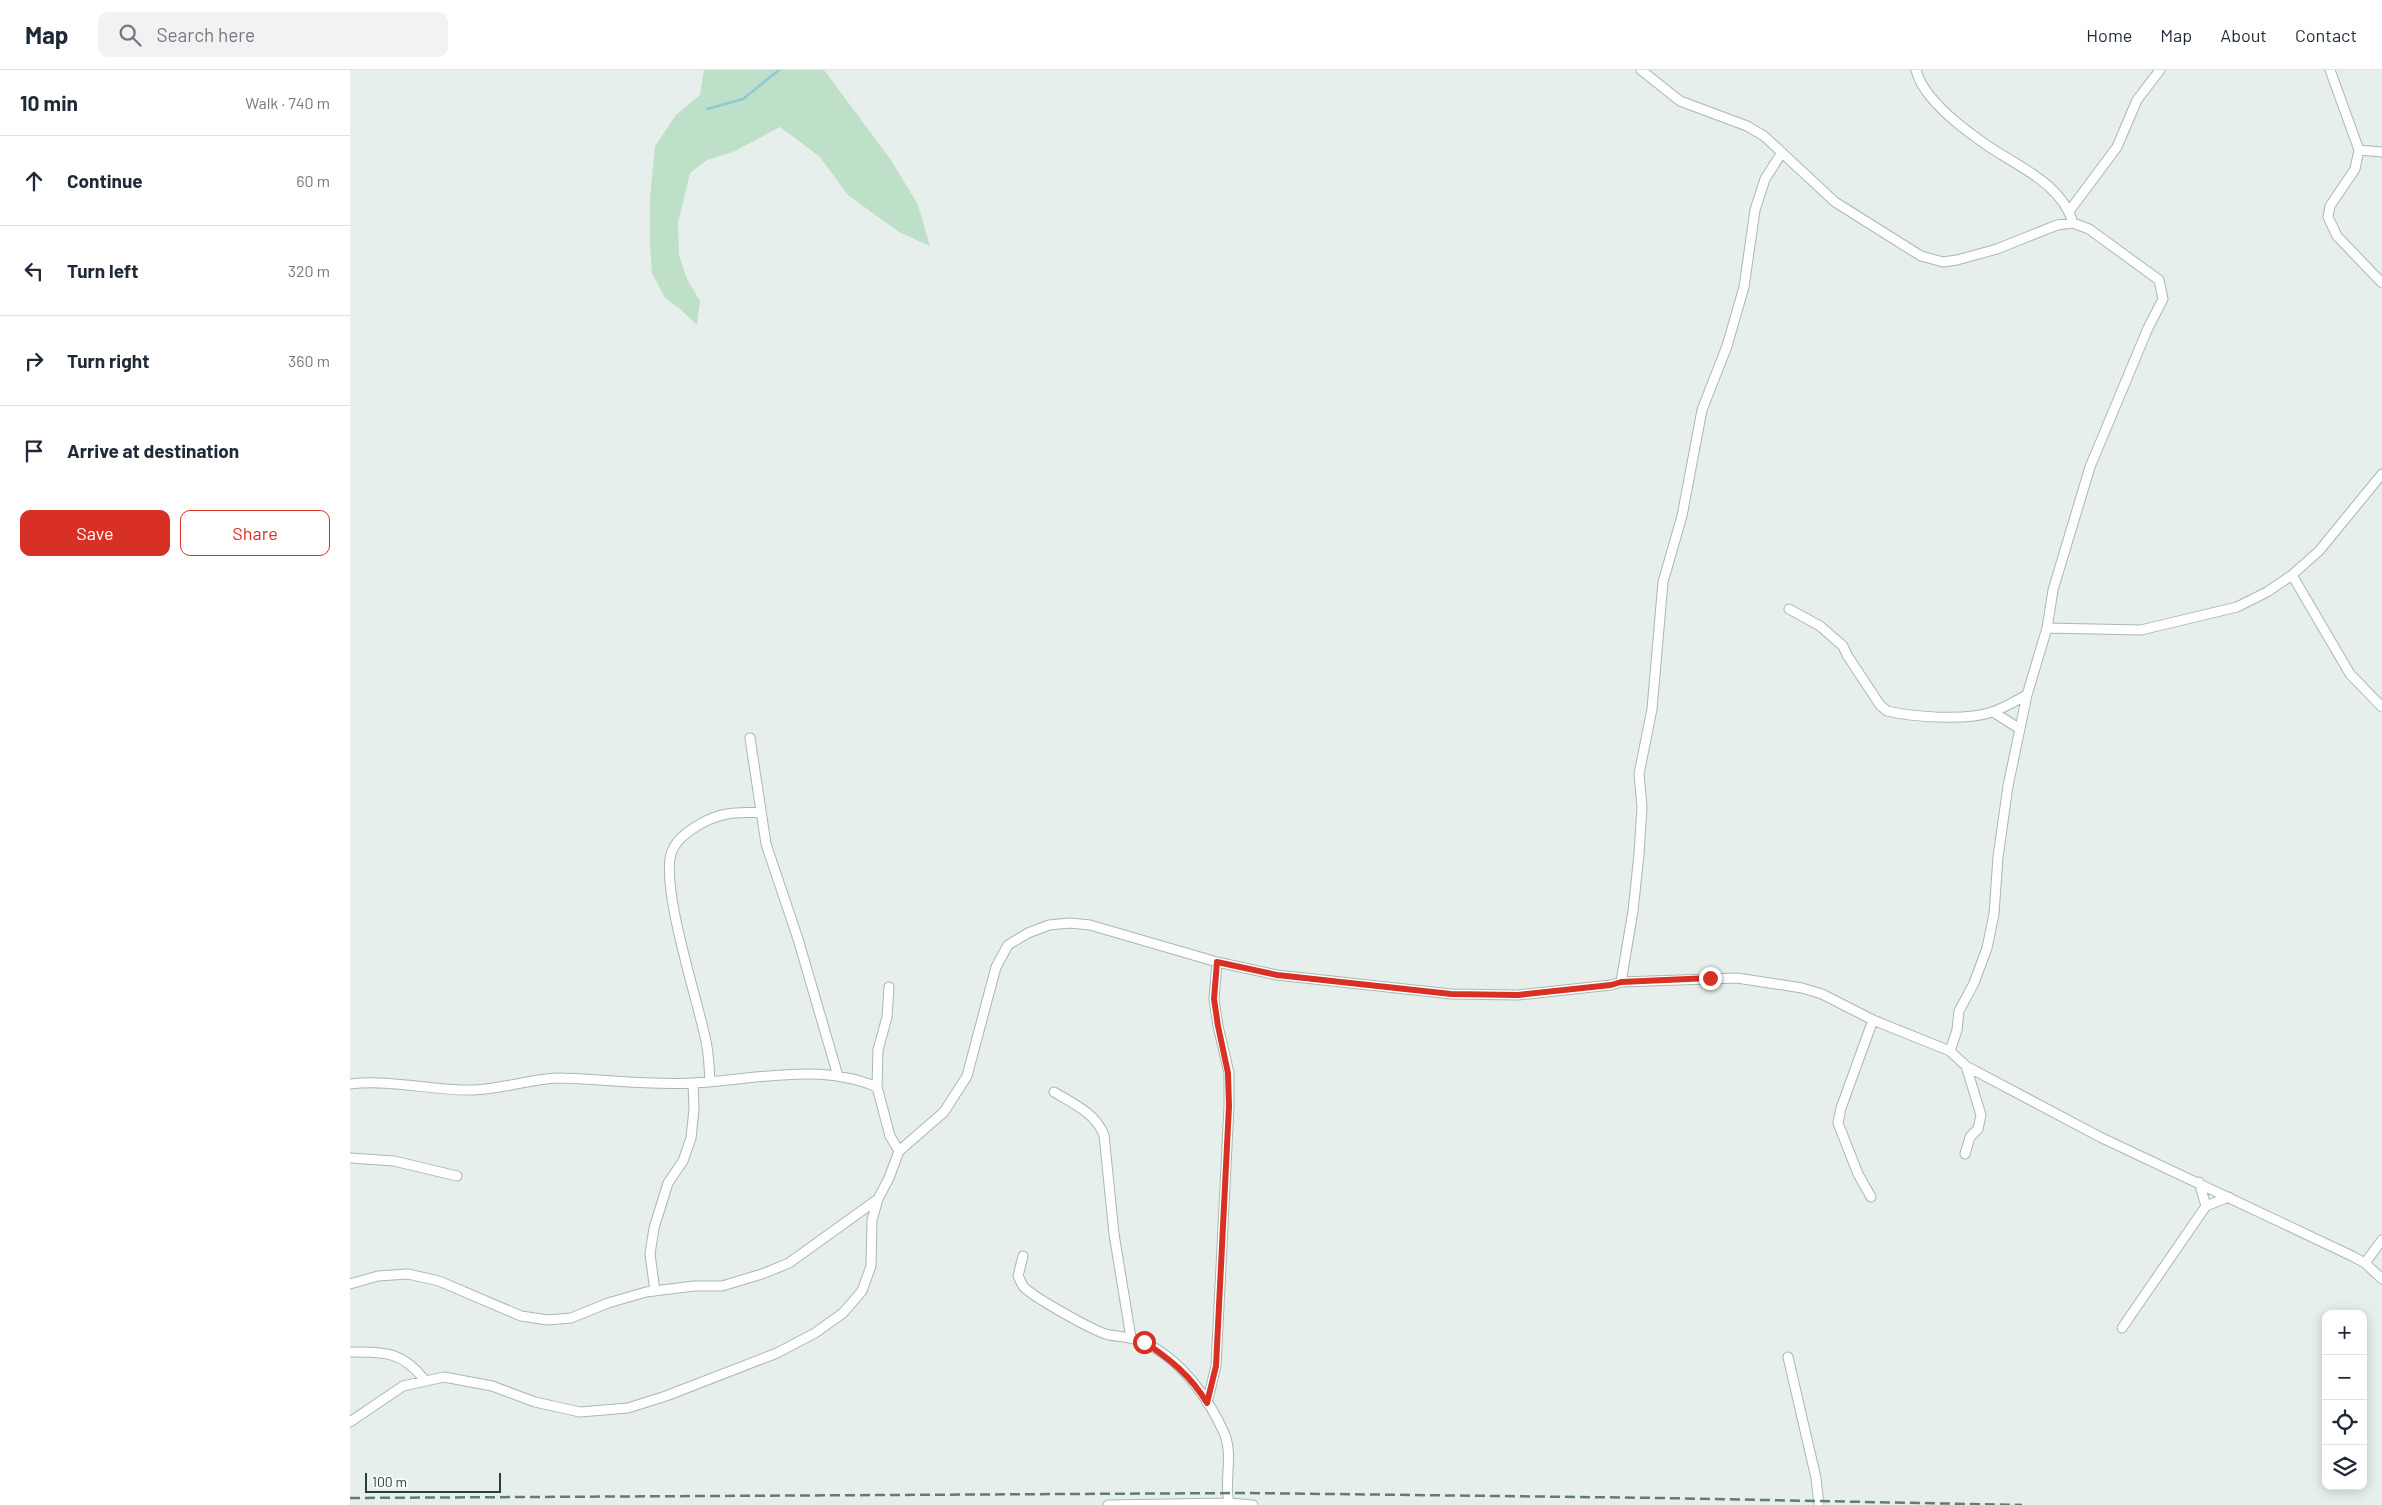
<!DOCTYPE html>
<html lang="en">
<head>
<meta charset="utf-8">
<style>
  :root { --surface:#fff; --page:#f2f2f3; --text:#1f2937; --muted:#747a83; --line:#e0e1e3; --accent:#d93025 }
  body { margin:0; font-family:Barlow,sans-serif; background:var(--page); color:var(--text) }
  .controls { position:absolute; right:15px; bottom:15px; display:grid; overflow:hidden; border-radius:10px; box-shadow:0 2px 12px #0003 }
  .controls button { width:45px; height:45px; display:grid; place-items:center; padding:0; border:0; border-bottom:1px solid var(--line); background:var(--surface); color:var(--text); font:25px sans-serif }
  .scale { position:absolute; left:15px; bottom:12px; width:136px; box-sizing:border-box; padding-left:5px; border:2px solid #24423a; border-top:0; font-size:14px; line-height:18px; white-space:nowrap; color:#24423a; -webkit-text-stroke:4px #f7fbf9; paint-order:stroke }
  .stop { position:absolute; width:15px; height:15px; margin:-11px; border:4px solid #d93025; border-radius:50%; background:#fff }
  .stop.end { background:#d93025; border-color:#fff; box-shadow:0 1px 5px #0008 }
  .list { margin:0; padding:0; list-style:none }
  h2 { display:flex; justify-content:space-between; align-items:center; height:65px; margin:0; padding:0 20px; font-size:21px }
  h2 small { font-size:16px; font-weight:400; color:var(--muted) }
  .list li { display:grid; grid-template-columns:32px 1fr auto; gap:15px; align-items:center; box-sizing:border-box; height:90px; padding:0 20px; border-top:1px solid var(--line) }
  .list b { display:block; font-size:19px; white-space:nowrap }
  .list em { font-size:16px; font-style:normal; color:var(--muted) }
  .actions { display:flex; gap:10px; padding:15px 20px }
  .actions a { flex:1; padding:11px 0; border:1px solid var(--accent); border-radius:10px; text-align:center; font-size:18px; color:var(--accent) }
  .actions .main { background:var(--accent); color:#fff }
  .icon { flex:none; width:28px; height:28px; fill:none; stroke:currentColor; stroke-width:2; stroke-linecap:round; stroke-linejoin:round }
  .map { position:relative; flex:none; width:2032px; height:1435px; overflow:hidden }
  header { display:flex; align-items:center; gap:30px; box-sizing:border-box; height:70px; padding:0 25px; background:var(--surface); border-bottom:1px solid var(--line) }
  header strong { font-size:24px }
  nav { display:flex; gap:28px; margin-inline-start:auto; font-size:18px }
  .search { width:350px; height:45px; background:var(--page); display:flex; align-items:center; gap:12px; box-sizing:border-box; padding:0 18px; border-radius:10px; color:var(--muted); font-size:19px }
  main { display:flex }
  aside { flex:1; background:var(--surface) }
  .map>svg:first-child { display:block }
</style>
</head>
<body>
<header>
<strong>Map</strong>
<div class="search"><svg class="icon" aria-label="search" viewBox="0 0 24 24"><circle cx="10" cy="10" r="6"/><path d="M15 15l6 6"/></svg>Search here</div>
<nav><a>Home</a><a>Map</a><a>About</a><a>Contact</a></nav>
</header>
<main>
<aside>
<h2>10 min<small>Walk · 740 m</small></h2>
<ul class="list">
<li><svg class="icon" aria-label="ahead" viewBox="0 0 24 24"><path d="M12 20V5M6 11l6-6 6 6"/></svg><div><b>Continue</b></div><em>60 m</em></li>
<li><svg class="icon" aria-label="left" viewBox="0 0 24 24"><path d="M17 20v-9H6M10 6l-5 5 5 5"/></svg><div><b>Turn left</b></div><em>320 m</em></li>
<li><svg class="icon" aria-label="right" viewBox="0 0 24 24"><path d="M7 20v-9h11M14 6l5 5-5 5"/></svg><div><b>Turn right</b></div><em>360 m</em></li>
<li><svg class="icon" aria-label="arrive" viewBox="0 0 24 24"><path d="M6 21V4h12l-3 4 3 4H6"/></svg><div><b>Arrive at destination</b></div></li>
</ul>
<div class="actions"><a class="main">Save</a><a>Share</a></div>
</aside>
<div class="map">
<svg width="2032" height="1435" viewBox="0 0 2032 1435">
  <rect width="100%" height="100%" fill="#e6efeb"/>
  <path fill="#bfe0c8" d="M354 0H474L541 90 568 135 580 176 549 162 498 125 469 86 430 57 385 81 357 90 340 103 328 153 329 185 337 209 350 231 347 255 330 239 315 228 302 203 300 175V128L305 76 326 45 350 25Z"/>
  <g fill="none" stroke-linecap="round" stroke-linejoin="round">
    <path stroke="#8ec9d4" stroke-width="2.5" d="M357 39 393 29 429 0"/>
    <g stroke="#a8b8b2" stroke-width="11">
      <path id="street" d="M1291 0 1330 31 1397 56 1414 66 1485 132 1571 186 1593 192 1607 190 1647 179 1707 155 1723 153 1739 159 1809 210 1813 229 1798 258 1740 397 1703 520 1697 558 1677 625 1658 716 1648 787 1644 844 1637 878 1624 913 1609 941 1607 960 1600 981
        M1566 0C1569 11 1573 17 1580 26 1596 46 1618 62 1638 76 1669 97 1712 114 1723 153
        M1980 0 2009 80 2005 99 1980 136 1978 147 1987 166 2032 213
        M2009 80 2032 82
        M1720 140 1767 77 1787 30 1810 0
        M1942 505 2000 604 2032 637
        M1439 539 1470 556 1493 576 1497 585 1530 635 1537 641C1563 647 1616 651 1642 642 1654 638 1665 631 1677 625
        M1697 558 1791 560 1887 537 1917 522 1942 505 1969 481 2032 404
        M1643 642 1670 659
        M400 668 416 774 448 869 488 1006
        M1271 912 1283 841 1289 784 1292 737 1289 704 1302 639 1313 512 1332 446 1352 340 1377 276 1394 217 1405 140 1415 109 1431 84
        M360 1012C359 997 359 981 355 967 347 928 309 813 322 781 329 763 359 747 377 744 388 742 400 743 411 742
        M0 1014C42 1009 82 1021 124 1020 153 1019 184 1008 211 1008 255 1009 299 1016 343 1013 404 1010 469 992 527 1017L540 1066 549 1081
        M527 1017 528 980 537 947 539 917
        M704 1022C724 1034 745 1043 754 1065L764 1164 781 1268
        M1615 1084 1620 1067 1628 1059 1631 1045 1616 996
        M0 1088 44 1091 107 1106
        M1849 1112 1856 1136
        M1521 1127 1508 1104 1488 1053 1491 1038 1523 950
        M673 1186 668 1206C670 1209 671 1213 673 1216 681 1226 745 1262 759 1265 771 1267 782 1267 793 1272 830 1288 859 1328 875 1365 883 1386 874 1411 879 1433
        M2015 1193 2032 1170
        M0 1214 28 1206 58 1204 89 1211 171 1246 198 1250 221 1248 258 1233 296 1222 344 1216H372L412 1204 439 1193 528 1129
        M305 1221 300 1184 304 1158 318 1113 333 1091 341 1068 344 1039 343 1013
        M1772 1258 1856 1136 1879 1127
        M0 1282C35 1282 51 1281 74 1309
        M1438 1287 1466 1408 1469 1435
        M857 1333 866 1296 879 1036V1003L868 956 864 929 867 892
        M0 1352 53 1316 94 1307 142 1316 185 1332 230 1342 278 1338 316 1326 427 1283 465 1263 493 1243 512 1221 521 1196 522 1150 528 1129 539 1108 549 1081 594 1042 617 1006 646 897 658 875 678 863 699 855 720 853 740 855 867 892 927 905 1101 924 1168 925 1261 915 1271 912 1387 908 1452 918 1472 924 1523 950 1600 981 1616 996 1750 1067 2002 1186 2015 1193 2032 1209
        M758 1435 879 1433 903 1435"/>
    </g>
    <use href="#street" stroke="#fff" stroke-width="9"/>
    <path stroke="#5f7d75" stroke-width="2.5" stroke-dasharray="10 5" stroke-linecap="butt" d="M0 1428 897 1423 1312 1428 1672 1435"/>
  </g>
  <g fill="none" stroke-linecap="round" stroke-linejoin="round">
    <path stroke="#d93025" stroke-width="6" d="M794 1272C820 1289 841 1306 857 1333L866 1296 879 1036 878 1003 868 956 864 929 867 892 927 905 1101 924 1168 925 1261 915 1271 912 1360 908"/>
  </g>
</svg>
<div class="controls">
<button>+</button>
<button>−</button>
<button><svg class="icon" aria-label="locate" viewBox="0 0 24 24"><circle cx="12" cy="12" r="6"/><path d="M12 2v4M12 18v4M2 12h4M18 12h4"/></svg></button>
<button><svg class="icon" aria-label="layers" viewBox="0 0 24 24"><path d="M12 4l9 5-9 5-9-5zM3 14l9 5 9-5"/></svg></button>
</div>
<div class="scale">100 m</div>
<div class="stop" style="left:794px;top:1272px"></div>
<div class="stop end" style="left:1360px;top:908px"></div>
</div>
</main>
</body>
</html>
